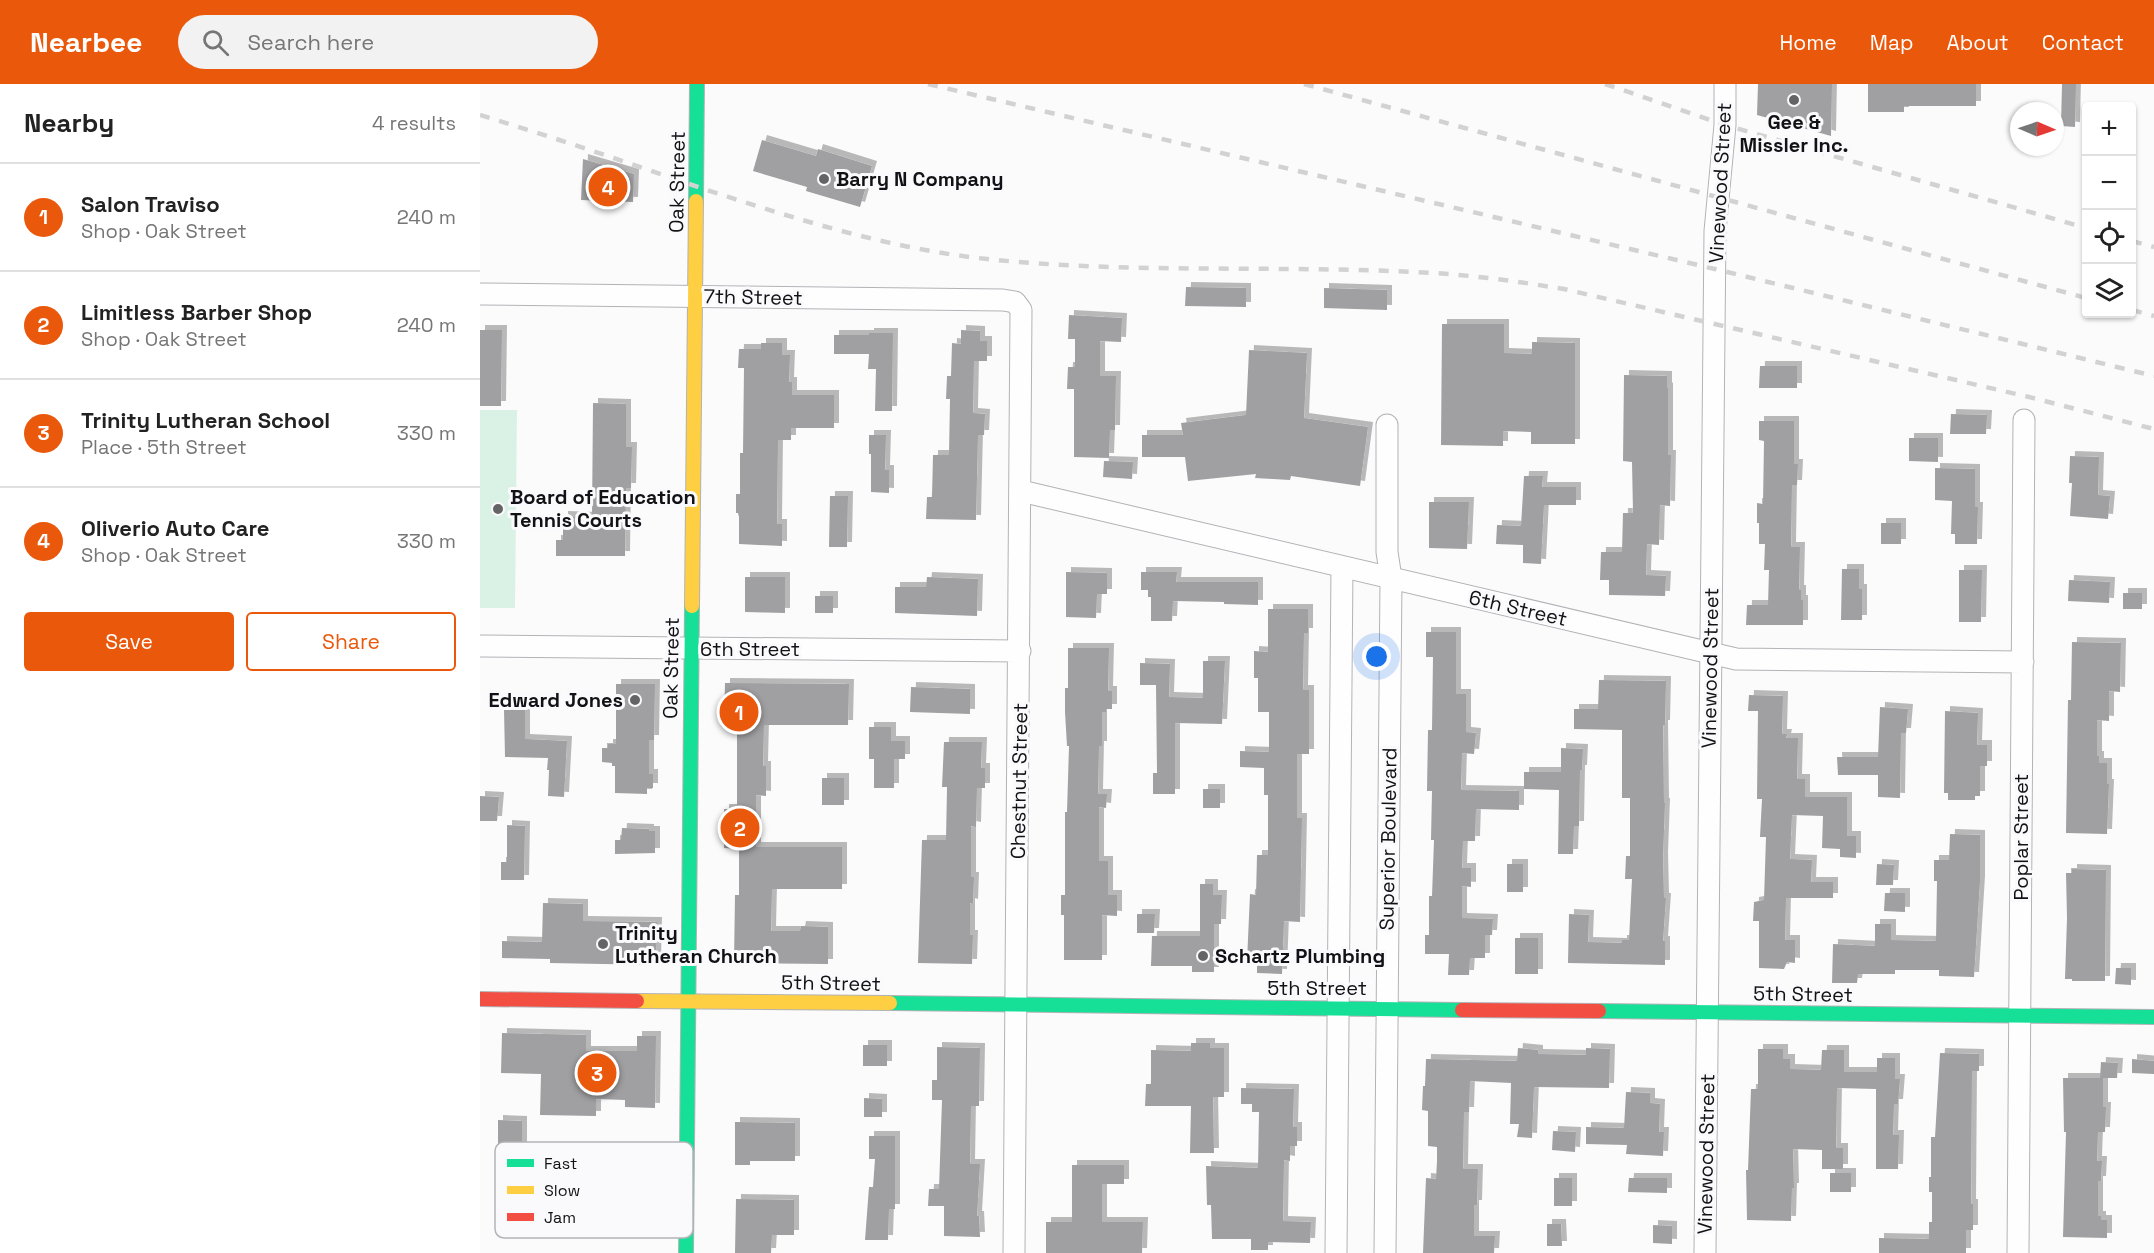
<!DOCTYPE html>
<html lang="en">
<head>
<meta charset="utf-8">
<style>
  :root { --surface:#fff; --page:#f2f2f2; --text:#222; --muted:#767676; --line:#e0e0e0; --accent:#ea580c }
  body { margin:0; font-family:"Space Grotesk",sans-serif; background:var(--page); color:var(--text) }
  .controls { position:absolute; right:18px; top:18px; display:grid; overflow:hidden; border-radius:6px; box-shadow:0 2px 4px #0004 }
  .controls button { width:54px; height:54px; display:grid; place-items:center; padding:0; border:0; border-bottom:2px solid var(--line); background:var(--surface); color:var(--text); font:30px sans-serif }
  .compass { position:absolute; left:1530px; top:18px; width:54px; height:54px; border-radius:50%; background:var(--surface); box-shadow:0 2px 4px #0004; rotate:92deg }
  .you { position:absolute; left:897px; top:573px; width:21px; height:21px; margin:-15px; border:4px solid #fff; border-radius:50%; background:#1a73e8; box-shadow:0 0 0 9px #1a73e833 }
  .badge { display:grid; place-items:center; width:39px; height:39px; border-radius:50%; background:var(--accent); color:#fff; font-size:20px; font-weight:700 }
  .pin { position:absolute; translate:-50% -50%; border:3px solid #fff; box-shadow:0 2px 6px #0006 }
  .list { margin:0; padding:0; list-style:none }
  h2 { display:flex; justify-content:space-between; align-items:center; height:78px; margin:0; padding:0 24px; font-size:26px }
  h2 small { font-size:20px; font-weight:400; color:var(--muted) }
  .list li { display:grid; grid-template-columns:39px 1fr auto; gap:18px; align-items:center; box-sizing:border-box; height:108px; padding:0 24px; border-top:2px solid var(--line) }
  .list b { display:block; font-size:22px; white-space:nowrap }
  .list p { margin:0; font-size:20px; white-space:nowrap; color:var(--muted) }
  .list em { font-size:20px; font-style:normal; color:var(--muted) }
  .actions { display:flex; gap:12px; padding:18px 24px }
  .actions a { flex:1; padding:14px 0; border:2px solid var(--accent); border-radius:6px; text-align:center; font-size:21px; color:var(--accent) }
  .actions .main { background:var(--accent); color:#fff }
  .icon { flex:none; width:33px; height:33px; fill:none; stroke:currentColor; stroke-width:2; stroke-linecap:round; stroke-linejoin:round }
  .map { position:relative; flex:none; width:1674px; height:1169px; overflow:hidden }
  header { display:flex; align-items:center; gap:36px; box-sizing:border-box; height:84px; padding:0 30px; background:var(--accent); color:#fff }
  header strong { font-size:28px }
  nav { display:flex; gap:33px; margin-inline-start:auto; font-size:21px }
  .search { width:420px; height:54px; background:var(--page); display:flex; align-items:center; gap:15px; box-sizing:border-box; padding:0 21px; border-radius:33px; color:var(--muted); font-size:22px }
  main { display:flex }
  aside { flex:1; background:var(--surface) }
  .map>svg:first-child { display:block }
</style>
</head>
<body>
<header>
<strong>Nearbee</strong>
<div class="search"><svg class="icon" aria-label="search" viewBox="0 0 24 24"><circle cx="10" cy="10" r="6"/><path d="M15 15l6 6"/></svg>Search here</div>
<nav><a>Home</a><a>Map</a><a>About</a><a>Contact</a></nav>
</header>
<main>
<aside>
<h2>Nearby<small>4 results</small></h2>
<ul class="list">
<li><span class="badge">1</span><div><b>Salon Traviso</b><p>Shop · Oak Street</p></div><em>240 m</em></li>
<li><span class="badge">2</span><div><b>Limitless Barber Shop</b><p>Shop · Oak Street</p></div><em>240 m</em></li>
<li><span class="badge">3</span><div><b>Trinity Lutheran School</b><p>Place · 5th Street</p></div><em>330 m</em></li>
<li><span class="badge">4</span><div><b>Oliverio Auto Care</b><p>Shop · Oak Street</p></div><em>330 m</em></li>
</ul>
<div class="actions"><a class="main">Save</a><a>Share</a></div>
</aside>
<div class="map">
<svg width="1674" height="1169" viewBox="0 0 1674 1169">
  <defs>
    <filter id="shadow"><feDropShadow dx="5" dy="-5" stdDeviation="0" flood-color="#0004"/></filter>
  </defs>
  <rect width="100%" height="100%" fill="#fbfbfc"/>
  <path fill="#d9f2e5" d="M0 326H37L35 524H0Z"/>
  <path fill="#a0a0a2" filter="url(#shadow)" d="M1278 0H1352L1351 52 1277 31Z
    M1388 0H1496V22H1424V28H1388Z
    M1582 0H1596L1595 43 1581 42Z
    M282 56 336 72 338 65 392 82 380 123 326 107 327 103 273 87Z
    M103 75 154 90 153 118 101 116Z
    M706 203 766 204V223L705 222Z
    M844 204 907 206V226L844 224Z
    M589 231 642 234 641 258 620 257V292H636L635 346H630L629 374 594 373V305H587L588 283H595V255H588Z
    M962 240H1024V269L1052 270V258L1095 259V360H1051V348L1023 347V362L961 361Z
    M0 246H22L21 322H0Z
    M481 246 500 247V257H507V277H494L493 329 505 330 504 351H498L496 436 446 435 447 413H452L453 371H469L470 315H466L467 292H471L472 259 481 260Z
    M389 249H413L412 327H395L396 285H388L389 270H354V251H389Z
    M281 259H302V271H310L309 298H312V311H354V344H311V356H298L297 440H302V462L259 460V433L258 429H256V410H260V369H263L264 284H258L259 265H281Z
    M769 266 827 269 824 334 888 343 880 402 811 392 810 396 775 394 776 390 708 397 705 373H662V351H703L701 339 766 331Z
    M1280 282H1317V304H1279Z
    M1144 291 1187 292V304L1188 303V371H1191L1190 422 1180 421 1179 461 1167 460 1166 491 1186 492 1185 512 1129 511V496H1120L1121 468H1142L1143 429H1153L1152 378 1143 377Z
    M113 319 146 320V363H152L151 404H146L145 472H76V456H83V432L112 433Z
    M1471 330 1507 331 1506 350H1470Z
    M1279 337H1314V380H1318L1317 401H1312L1311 463H1320L1319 506H1321V516H1323V541H1266L1267 521H1288L1289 486H1284L1285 460H1279V439H1277V419L1283 420 1284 357 1279 356Z
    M389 351H406L405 386H409V409L391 408V370H389Z
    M1429 354H1458V378L1429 377Z
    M1590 372 1619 373 1618 411 1630 412 1628 435 1590 432 1592 399H1589Z
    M624 377 653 378 652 395 623 393Z
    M1455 384 1495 385V423H1498L1497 460H1475V450H1471L1472 417 1455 416Z
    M1044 392H1063L1062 403H1096V421H1064L1061 480 1043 479V461L1016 460 1017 441 1041 442Z
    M350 412H368L367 463H349Z
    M949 418H989L987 465 949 464Z
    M1401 439H1421V460H1401Z
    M1362 485H1379V505H1382V536H1361Z
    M1479 486H1502L1501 538H1479Z
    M586 488 627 489V510H617L616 534 586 533Z
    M661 488H697L696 498H778V521L744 520V518L693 517 692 537H671V513H668V506H661Z
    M265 493H305V529L265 528Z
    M447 493 498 495 497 532 415 529V503H446Z
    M1589 496 1630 498 1629 519 1588 517Z
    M1643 509H1662V525H1643Z
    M335 512H353V529H335Z
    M788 525H828V549H824L823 606H829V670H817V734H822L820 838 804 837 802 890 777 889V877H767L770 810 776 811 777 771H788V711H784V684L760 683V667L789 668V628H778V594H774V567L788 568Z
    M946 548H976V610H986V648L996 649 994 670 982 669 981 706 1039 707V726L996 725 995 757H983L982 784H991V803L982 802V834L1013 835 1012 851H1005V874H990L989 891H968L969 870H945V851H949V812H952L954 756H951L952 707H947L948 646H952L953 573H946Z
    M1592 558 1641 559 1640 608 1629 607V637L1617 636V672H1619V679H1627V700H1629L1627 750 1586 749 1588 616H1591Z
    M588 564H629L628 607H632V625H626V628H622V662H619L618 710H627L626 724 619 723V777H628V811H637V832L622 831V876H584V831H581V811H585V728H587L589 662H587L585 628V604H588Z
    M723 577H745L742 640 695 639V710H673V689H677L676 601H660V579L690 580 689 613 723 614Z
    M1119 596 1186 597 1185 641H1183L1184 719H1185L1183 773 1184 814H1186L1183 857H1185V881L1088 879 1089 830 1109 831 1108 858 1142 859V856H1149L1152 795H1145L1146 772H1150V714H1142V646L1094 645V625H1118Z
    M245 599 369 600 368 641H284L283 682H286V712L276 711V763H362V805H292L291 847H320L321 842 348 843V880L254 879 255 811H259V765L244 764V725H257V641H244Z
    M136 600H175L174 656H169V690H173V704H167V710L135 709V682H132V679L122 678V664H128V660H136Z
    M431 603 490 605V630L430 628Z
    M1269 611 1303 612 1302 650H1307L1306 654H1318L1317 695H1325V713H1367V752H1376V774L1360 773V765L1342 764 1343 732 1312 731 1310 775 1332 776 1331 798H1353V814H1306L1305 856H1315V879L1307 878 1304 885 1279 884V837H1273L1274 818 1284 816 1286 753H1280L1282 715H1277L1278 627H1268Z
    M1400 623 1428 625 1426 649H1421L1420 714 1398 713V691H1358L1357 673H1398Z
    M24 626H45V655L87 657 84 713 68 712 69 686H67L68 674 25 673Z
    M1465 627 1498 629 1497 661H1507V682H1500V712H1495V716H1468V709H1464Z
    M389 643H411V657H425V675H414V704H394V675H389Z
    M464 658H502L501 684H505V704H497L496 743 491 742V793H494L493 820 490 819V851H493L492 880 438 879 442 756H466L467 703H462Z
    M1081 664 1103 665 1102 686H1100L1099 742H1094L1093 770H1078L1079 706 1044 705V688H1081Z
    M342 694H364V721H342Z
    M723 705H740V724H723Z
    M0 712 19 713 17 737H0Z
    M27 741 45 742 44 796H21V778H27Z
    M142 744 169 745V747H175V769L135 770V756H141Z
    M1470 750 1500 751V797L1494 893 1459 892V886H1415V890H1378L1377 899H1352L1353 860 1395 862V840H1411V856L1456 857 1457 797H1454V776H1469Z
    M1027 780H1043V808H1027Z
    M1397 780 1414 781 1413 801H1396Z
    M1592 785 1626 786 1625 897H1592V895H1585L1587 834 1586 789H1592Z
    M720 800H733V811H742L741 840H734V888H712V882H671L672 852H720Z
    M1405 809H1425V828L1404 827Z
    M63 819 103 820V837L177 838 176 881 70 879V875L22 874V857L62 858Z
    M657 830H675L674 849H657Z
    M1035 854H1058V890H1035Z
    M1636 884H1651V901L1635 900Z
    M22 949 106 951V967H157V952H176L175 1024 145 1023V1016L116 1015V1032L60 1031 61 990 21 989Z
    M711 959H730V964H744V1013H733L734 1069H710L711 1022H665L666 1000H671V966L711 967Z
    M383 961H407V982H383Z
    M457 963 500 964 499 1022H491L490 1080H500L497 1132H499L500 1153 464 1152V1122H448L449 1105H459L462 1016H452V996H457Z
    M1038 964 1058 966V970L1106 971V964L1130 965 1129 1004 1054 1003 1052 1054 1037 1053 1039 1040H1030L1031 999 990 997 989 1028H984L983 1085H998L997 1121H994V1152H1015L1014 1169H943L946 1094 956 1095 957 1077V1063L948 1062V1027L942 1026 943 1002H945L946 975 1037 977Z
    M1278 965H1303V975H1310V985L1341 986 1342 966H1364V988H1397V974H1415V995H1420L1418 1020H1414L1413 1051H1419L1418 1085H1396V1005L1357 1004 1356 1064H1363V1085H1342V1066L1313 1065 1314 1104H1312L1311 1137 1267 1136 1266 1086H1268L1271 1005H1278Z
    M1460 969 1499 970V987H1492L1491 1120H1493V1146H1486V1169H1399V1154L1449 1155V1138H1452V1108H1449V1093H1451V1053H1455Z
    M1652 975 1674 977V990L1652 989Z
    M1621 978 1638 979 1637 994H1620Z
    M1583 994H1623V1023H1626L1625 1048H1618L1617 1077H1622L1621 1097H1618V1132H1621V1136H1627V1154L1583 1153 1586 1048H1584Z
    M761 1004 814 1005 813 1043H817V1062H810V1077L804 1076 803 1137 831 1138 830 1159 788 1158V1166H771V1155H732L731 1121H727L726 1082 778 1084 779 1028H772V1020H761Z
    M1146 1008 1170 1009V1019L1180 1020 1179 1048H1184L1183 1072 1146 1070 1147 1061 1106 1060V1043L1144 1044Z
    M384 1014 402 1015V1033H384Z
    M18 1036 42 1037V1066H18Z
    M255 1038 315 1039V1077H270V1081H255Z
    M1073 1047 1096 1048 1095 1068 1072 1066Z
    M389 1052H415V1125H409L408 1156H385L389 1103H393L395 1075H389Z
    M592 1081H644V1100H622V1138H663L662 1169H566V1138H592Z
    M1350 1089H1371V1108H1350Z
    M1074 1094H1092V1122H1074Z
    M1149 1094H1187V1109L1148 1108Z
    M256 1115 314 1116V1151H292L291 1169H255Z
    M1067 1140H1081L1082 1162H1067Z
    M1173 1141 1192 1142V1160L1173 1159Z"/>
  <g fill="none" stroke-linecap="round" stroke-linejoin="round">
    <g stroke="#b3b2b6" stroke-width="23">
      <path id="street" d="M0 210 523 216 535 218 541 226 534 1169
        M541 407 1256 575 1543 578
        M0 562 540 567
        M856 1169 862 483
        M905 1169 911 494 907 468V341
        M1225 1169 1235 147 1245 41V0
        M1538 1169 1544 336"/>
    </g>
    <g stroke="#b3b2b6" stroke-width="16">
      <path id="fast" d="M216 117 217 0
        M410 919 982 926
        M1119 927 1674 933
        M206 1169 212 522"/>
    </g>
    <g stroke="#b3b2b6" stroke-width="16">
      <path id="slow" d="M212 522 216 117
        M157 917 410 919"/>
    </g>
    <g stroke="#b3b2b6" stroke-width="16">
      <path id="jam" d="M0 915 157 917
        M982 926 1119 927"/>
    </g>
    <use href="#street" stroke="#fefeff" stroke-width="21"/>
    <use href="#fast" stroke="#16e098" stroke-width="14"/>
    <use href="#slow" stroke="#ffcf43" stroke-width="14"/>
    <use href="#jam" stroke="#f24e42" stroke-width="14"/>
    <path stroke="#d2d2d3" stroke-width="4.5" stroke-dasharray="10 10" stroke-linecap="butt" d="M448 0 1235 185 1674 292
      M824 0 1606 214
      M1125 0 1245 41 1606 144
      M0 31C76 54 152 80 227 106 319 136 411 165 507 175 649 190 793 181 935 188 985 190 1035 197 1084 205L1549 313 1674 345
      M1652 157 1674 163
      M1652 226 1674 232"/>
  </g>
  <g fill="#646466" stroke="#fafafd" stroke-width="2">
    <circle cx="1314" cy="16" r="6"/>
    <circle cx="344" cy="95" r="6"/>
    <circle cx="18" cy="425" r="6"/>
    <circle cx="155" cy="616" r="6"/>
    <circle cx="123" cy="860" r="6"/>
    <circle cx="723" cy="872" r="6"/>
  </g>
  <g text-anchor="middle" stroke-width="6" stroke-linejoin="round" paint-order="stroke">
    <g font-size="20" font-weight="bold" fill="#121216" stroke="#fafafd" text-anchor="start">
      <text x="1314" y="45" text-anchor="middle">Gee &amp;<tspan x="1314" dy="23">Missler Inc.</tspan></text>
      <text x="356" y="102">Barry N Company</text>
      <text x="30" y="420">Board of Education<tspan x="30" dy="23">Tennis Courts</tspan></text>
      <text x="143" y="623" text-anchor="end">Edward Jones</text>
      <text x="135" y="856">Trinity<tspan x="135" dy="23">Lutheran Church</tspan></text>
      <text x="735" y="879">Schartz Plumbing</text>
    </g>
    <g font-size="20" fill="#121216" stroke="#fafafd">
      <text transform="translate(197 98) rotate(-89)" y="7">Oak Street</text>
      <text transform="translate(1240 99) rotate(-87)" y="7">Vinewood Street</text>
      <text transform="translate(273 213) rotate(1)" y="7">7th Street</text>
      <text transform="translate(1038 524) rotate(13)" y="7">6th Street</text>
      <text x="270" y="572">6th Street</text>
      <text transform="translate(191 584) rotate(-89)" y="7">Oak Street</text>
      <text transform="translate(1230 584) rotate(-89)" y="7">Vinewood Street</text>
      <text transform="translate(539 697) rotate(-89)" y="7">Chestnut Street</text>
      <text transform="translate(1541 753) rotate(-90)" y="7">Poplar Street</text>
      <text transform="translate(908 755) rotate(-89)" y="7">Superior Boulevard</text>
      <text transform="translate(351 899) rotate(1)" y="7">5th Street</text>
      <text x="837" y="911">5th Street</text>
      <text transform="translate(1323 910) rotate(1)" y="7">5th Street</text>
      <text transform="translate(1226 1070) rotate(-89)" y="7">Vinewood Street</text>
    </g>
  </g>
  <rect x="15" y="1058" width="198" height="96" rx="9" fill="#fafafd" stroke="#b4b4b8" stroke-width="1.5"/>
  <rect x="27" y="1075" width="27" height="8" fill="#16e098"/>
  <rect x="27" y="1102" width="27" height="8" fill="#ffcf43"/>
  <rect x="27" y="1129" width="27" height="8" fill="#f24e42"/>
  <g font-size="16" fill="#121216">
    <text x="64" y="1085">Fast</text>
    <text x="64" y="1112">Slow</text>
    <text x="64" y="1139">Jam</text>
  </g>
</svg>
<div class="controls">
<button>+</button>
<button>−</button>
<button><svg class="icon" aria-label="locate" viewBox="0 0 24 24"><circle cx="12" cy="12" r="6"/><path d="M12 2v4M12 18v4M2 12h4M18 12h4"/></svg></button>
<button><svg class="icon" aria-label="layers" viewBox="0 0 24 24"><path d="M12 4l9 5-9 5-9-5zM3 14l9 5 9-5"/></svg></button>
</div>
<svg class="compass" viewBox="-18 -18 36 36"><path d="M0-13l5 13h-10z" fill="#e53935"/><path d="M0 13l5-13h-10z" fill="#767676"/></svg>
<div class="you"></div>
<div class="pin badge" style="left:259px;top:628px">1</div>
<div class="pin badge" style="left:260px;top:744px">2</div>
<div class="pin badge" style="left:117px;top:989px">3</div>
<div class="pin badge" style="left:128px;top:103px">4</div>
</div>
</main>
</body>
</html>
